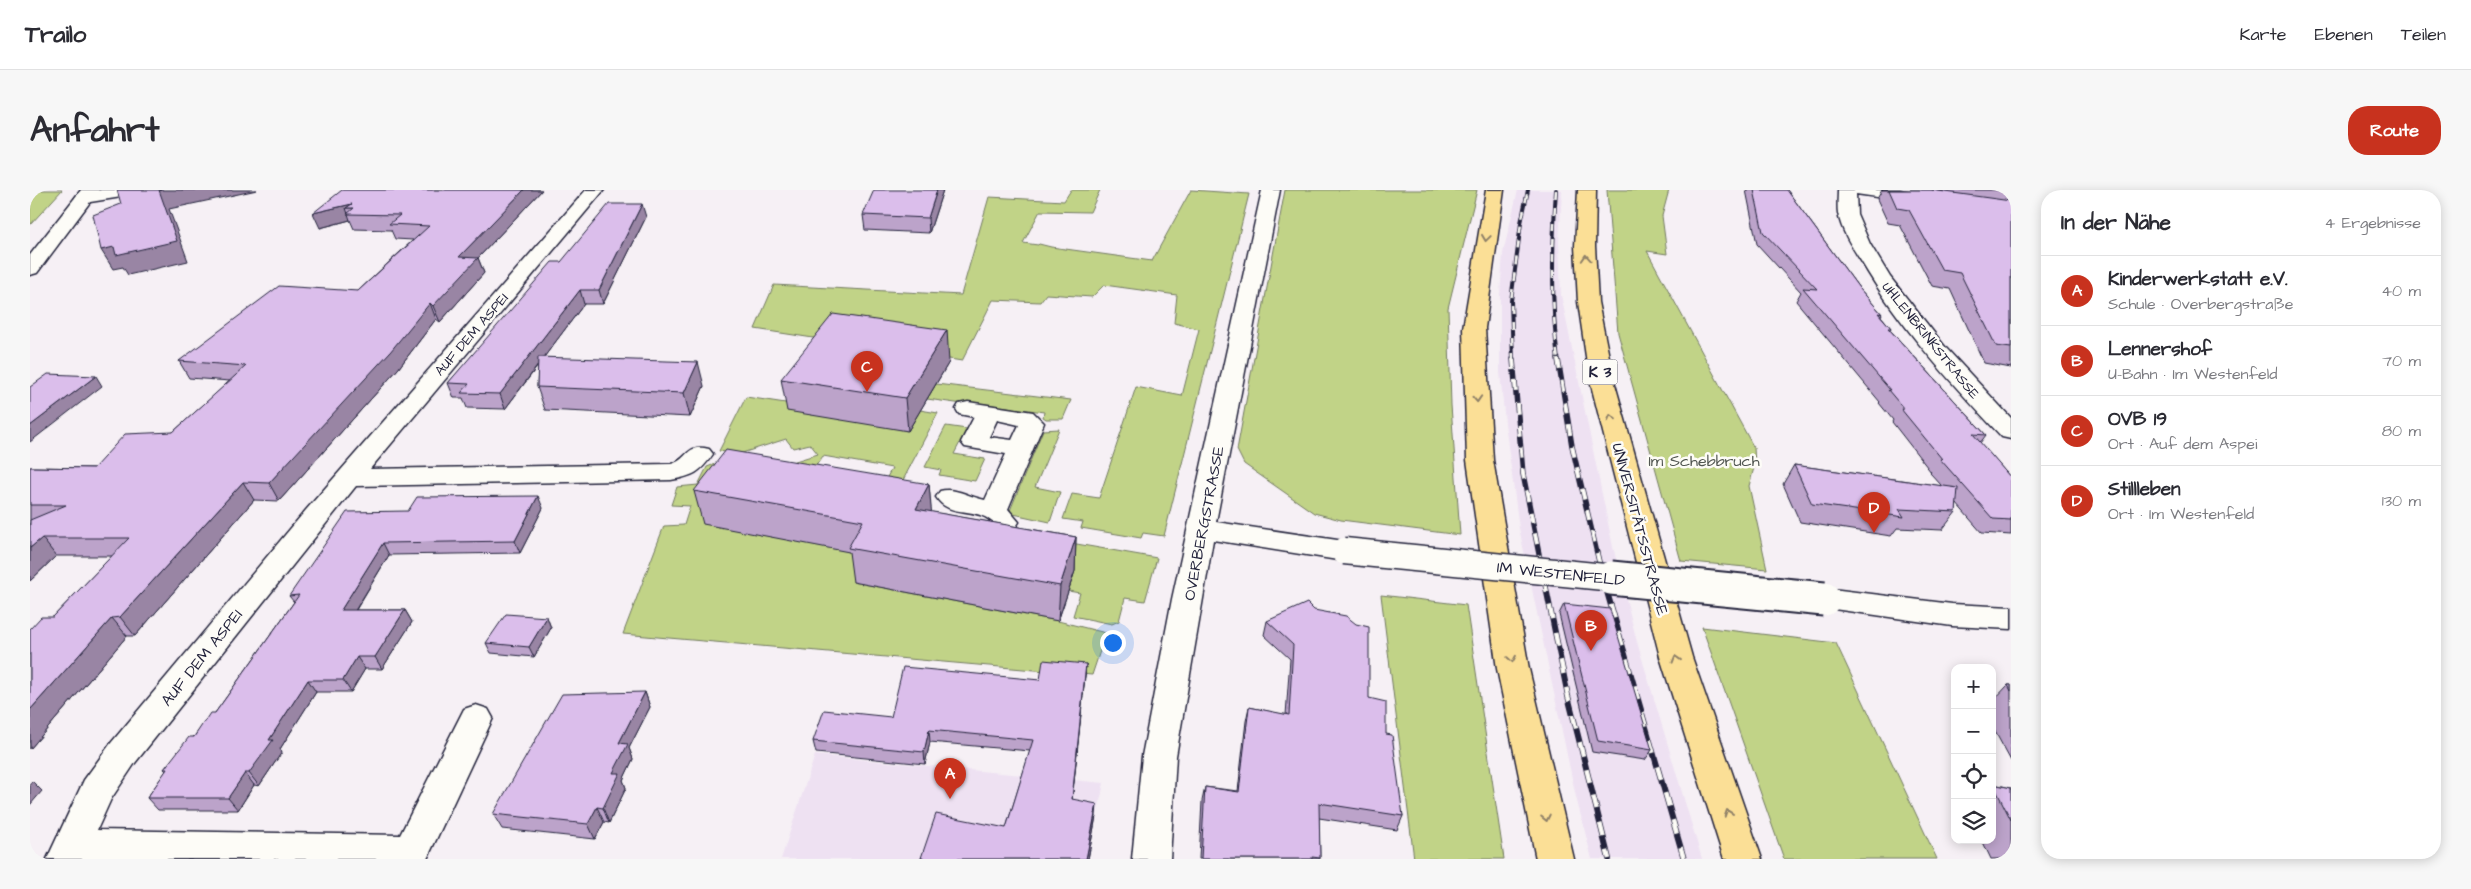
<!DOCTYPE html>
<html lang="de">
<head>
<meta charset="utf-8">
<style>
  :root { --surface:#fff; --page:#f7f7f7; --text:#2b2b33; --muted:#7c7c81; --line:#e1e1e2; --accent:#c8321e }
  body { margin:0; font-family:"Architects Daughter",sans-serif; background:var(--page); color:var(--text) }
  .controls { position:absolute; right:15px; bottom:15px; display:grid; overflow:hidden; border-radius:10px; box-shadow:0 2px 12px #0003 }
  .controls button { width:45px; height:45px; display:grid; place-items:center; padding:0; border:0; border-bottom:1px solid var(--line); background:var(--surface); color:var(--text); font:25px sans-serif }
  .you { position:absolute; left:1082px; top:452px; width:18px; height:18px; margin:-12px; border:4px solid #fff; border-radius:50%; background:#1a73e8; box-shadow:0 0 0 8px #1a73e833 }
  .badge { display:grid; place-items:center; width:32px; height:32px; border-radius:50%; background:var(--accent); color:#fff; font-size:16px; font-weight:700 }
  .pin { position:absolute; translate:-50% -41px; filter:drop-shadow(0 1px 2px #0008) }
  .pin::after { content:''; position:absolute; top:26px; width:18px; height:15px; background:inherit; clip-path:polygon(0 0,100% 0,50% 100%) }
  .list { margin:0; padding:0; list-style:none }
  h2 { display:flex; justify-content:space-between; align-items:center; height:65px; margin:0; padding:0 20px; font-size:21px }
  h2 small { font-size:16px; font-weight:400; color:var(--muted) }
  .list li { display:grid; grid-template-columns:32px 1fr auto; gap:15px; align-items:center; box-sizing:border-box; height:70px; padding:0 20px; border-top:1px solid var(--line) }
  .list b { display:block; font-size:19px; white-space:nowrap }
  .list p { margin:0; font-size:16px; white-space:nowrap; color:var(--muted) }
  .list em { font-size:16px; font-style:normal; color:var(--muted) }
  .icon { flex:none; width:28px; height:28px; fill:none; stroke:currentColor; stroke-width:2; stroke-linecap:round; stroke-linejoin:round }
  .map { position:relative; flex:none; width:1981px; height:669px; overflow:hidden; border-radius:20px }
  header { display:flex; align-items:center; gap:30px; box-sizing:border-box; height:70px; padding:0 25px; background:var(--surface); border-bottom:1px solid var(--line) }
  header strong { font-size:24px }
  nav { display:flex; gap:28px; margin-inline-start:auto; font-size:18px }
  .intro { display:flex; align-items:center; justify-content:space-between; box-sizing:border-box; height:120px; padding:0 30px }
  h1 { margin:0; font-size:35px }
  .button { padding:12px 22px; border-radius:20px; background:var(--accent); color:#fff; font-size:18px; font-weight:700 }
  main { display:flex; gap:30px; padding:0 30px }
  aside { flex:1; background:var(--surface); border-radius:20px; box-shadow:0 2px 12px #0003 }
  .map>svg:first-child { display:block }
</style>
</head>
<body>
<header>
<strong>Trailo</strong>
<nav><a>Karte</a><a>Ebenen</a><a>Teilen</a></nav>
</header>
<div class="intro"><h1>Anfahrt</h1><a class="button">Route</a></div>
<main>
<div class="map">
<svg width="1981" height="669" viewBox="0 0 1981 669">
  <rect width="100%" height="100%" fill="#f6f0f5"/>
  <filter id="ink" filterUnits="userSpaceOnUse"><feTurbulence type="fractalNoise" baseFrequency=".02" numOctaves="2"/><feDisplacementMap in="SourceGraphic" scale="10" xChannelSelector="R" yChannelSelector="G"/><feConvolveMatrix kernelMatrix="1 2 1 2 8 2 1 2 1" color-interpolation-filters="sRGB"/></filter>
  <g filter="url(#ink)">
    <path fill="#eee1f2" d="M1488 0H1532L1529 52 1531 105 1583 357 1607 452 1672 669H1562L1546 607 1489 338 1475 233 1470 182V105L1473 63Z
      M785 565 1074 593 1058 669H751Z"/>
    <path fill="#c1d387" stroke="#727a61" d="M0 0H32L0 35Z
      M1041 0H1070L1060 22 1010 21 993 53 1008 55 1009 54 1021 57 1122 71 1161 0 1219 4 1134 346 1113 343 1111 348 1051 338 1053 332 1033 329 1042 304 1069 308 1106 197 1152 206 1169 139 1144 133 1147 105 1074 95 1062 107 1016 104 1010 112 963 110 932 171 725 139 744 95 931 105 959 7 1034 11Z
      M1255 0H1447L1418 118 1421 215 1430 345 1311 330 1284 323 1214 274 1207 260Z
      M1577 0H1639L1632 26 1637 64 1617 61 1724 258 1725 274 1719 296 1737 379 1651 371 1588 143Z
      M906 194 1041 210 1033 229H1016L1013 227 1014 222 947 213 940 215 897 209Z
      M716 207 762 214 877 241 890 220 908 223 872 292 856 289 862 278 793 266 785 277 762 272 788 264 780 254 763 258 756 249 709 264 689 261Z
      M916 236 937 239 924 264 955 269 945 291 909 285 911 280 895 277Z
      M1029 239 1005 297 1030 302 1020 332 979 323 1013 240Z
      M685 274 837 365 823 392 1028 431 1076 443 1062 485 593 444 634 336 654 335 660 316 641 315 647 297 668 295 677 277Z
      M972 341 1127 368 1115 411 1095 408 1089 431 1082 434 1043 426 1050 403 1038 401 1044 381Z
      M1351 405 1436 415 1474 669H1384Z
      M1672 437 1806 453 1907 669H1754Z"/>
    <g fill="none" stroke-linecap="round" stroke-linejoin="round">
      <g stroke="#22223b" stroke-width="3">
        <path id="pedestrian" d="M938 212 1003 222 1014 233 978 319 989 332 985 338C964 344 969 334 955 327 937 318 918 326 906 307L910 301C925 297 939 307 955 310L976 264 935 257 931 252 944 227 929 224 926 219 929 214ZM967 230 989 235 982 250 959 247Z"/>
      </g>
      <g stroke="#22223b" stroke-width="3">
        <path id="minor" d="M71 0H113L110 4 104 5 54 13 48 12 45 8 48 4Z
          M556 0H574L340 279 641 274C659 270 655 253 679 259L683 264C670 283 663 286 641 290L326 296 105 573 81 609 67 640 370 645 434 519 446 515 458 519 463 528 397 669H17L54 590 81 553 276 320Z
          M1232 0H1250L1186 332 1314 351 1324 354 1328 361 1324 368 1314 371 1183 350 1146 566 1140 669H1102L1112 566 1142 409Z
          M1808 0H1870L1894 4 1897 8 1894 12 1888 13 1826 4 1827 24 1840 54 1860 87 1916 158 1981 228V249L1972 247C1921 193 1869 136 1831 71 1822 57 1811 40 1808 23 1807 16 1808 7 1808 0Z
          M1794 398 1922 414 1981 417V439L1922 436 1783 416 1779 409 1783 402Z"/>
      </g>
      <g stroke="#22223b" stroke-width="3">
        <path id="tertiary" d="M51 0H69L7 83 0 85V65Z"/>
      </g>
      <g stroke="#22223b" stroke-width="3">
        <path id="trunk" d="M1456 0H1474L1455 138 1463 270 1499 479 1544 669H1506L1467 479 1437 270 1433 138Z
          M1548 0H1566L1565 56 1568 112 1583 187 1662 467 1732 669H1694L1630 467 1559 187 1548 112 1545 56Z"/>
      </g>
      <use href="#pedestrian" fill="#fdfcf7" fill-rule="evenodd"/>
      <use href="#minor" fill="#fdfcf7" fill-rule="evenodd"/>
      <use href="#tertiary" fill="#fdfcf7" fill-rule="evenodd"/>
      <use href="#trunk" fill="#fbdf96" fill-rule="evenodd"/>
      <g stroke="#22223b" stroke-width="4">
        <path id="rail-far2" d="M1526 0C1522 57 1521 114 1528 171
          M1483 171 1481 111 1491 33 1498 0"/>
      </g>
      <g stroke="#22223b" stroke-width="5.5">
        <path id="rail-far1" d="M1483 169 1493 284 1514 389
          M1528 169 1542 256 1573 389"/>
      </g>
      <g stroke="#22223b" stroke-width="6">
        <path id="rail" d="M1514 388 1538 506 1579 669
          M1573 388 1654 669"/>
      </g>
      <use href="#rail-far2" stroke="#fdfcf7" stroke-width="2.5" stroke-dasharray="8" stroke-linecap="butt"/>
      <use href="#rail-far1" stroke="#fdfcf7" stroke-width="4" stroke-dasharray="11" stroke-linecap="butt"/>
      <use href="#rail" stroke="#fdfcf7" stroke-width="4.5" stroke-dasharray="14" stroke-linecap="butt"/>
      <g stroke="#22223b" stroke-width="29" stroke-linecap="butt">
        <path id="minor-bridge-far1" d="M1314 361 1594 389"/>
      </g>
      <g stroke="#22223b" stroke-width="37" stroke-linecap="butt">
        <path id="minor-bridge" d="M1581 388 1794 409"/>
      </g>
      <use href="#minor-bridge-far1" stroke="#fdfcf7" stroke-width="26"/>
      <use href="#minor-bridge" stroke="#fdfcf7" stroke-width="33"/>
    </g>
    <path fill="#bca3ca" stroke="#22223b" d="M312 0H512L448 68 454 83 410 132 406 129 368 179 249 311 224 310 105 446H97L0 559V439L23 427 82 366H26L0 391V277L64 278 143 242 200 191 159 188 149 171 328 101 383 50 365 49 361 40 324 39 320 30 290 38Z
      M913 0 899 43 835 40 833 25Z
      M1716 0H1757L1829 98 1852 124 1851 126 1861 138 1860 140 1956 245 1950 253 1981 288V345L1952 343 1926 313V322L1912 340 1867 338 1861 346 1770 332 1753 294 1764 275 1912 296 1900 283 1901 282 1862 232 1863 230 1849 213 1850 212 1766 111 1771 102 1727 54Z
      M1852 0H1981V178L1954 173 1920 99 1902 96 1870 35 1858 33 1847 9Z
      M616 27 573 114H554L514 167 674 196 660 227 515 220 507 197 508 176 475 219 437 218 433 208H424L418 193 531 72Z
      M919 172 878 241 757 221 751 189Z
      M899 294 901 322 1046 347 1045 381 1028 431 823 392 819 362 673 334 664 301Z
      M513 318 490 363 359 365 326 420H375L382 432 352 479H335L321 502H286L250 559 252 562 229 596 224 595 208 620H128L117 608 136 581 134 579 185 523 264 412 259 406 378 321Z
      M1534 414 1622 560 1615 570 1562 562 1529 424Z
      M517 427 521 438 504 467 461 463 456 453Z
      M1237 431 1339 508 1356 544 1373 626 1367 640 1289 628 1290 669H1169L1172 611 1175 597 1208 601 1216 531 1219 517 1256 525 1260 469 1234 445Z
      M1056 474 1042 609 1066 626 1058 669H891V668L976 638 1000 561 900 552 895 574 786 563 783 551 861 527 1010 490Z
      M1978 495H1981V571L1962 536V512Z
      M615 502 620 517 599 558 603 569 593 590 596 598 579 633 574 632 565 649 472 639 463 624Z
      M1963 594 1981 598V669H1961L1952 650H1962Z"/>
    <path fill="#9985a4" stroke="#22223b" d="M129 0H227L139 19 158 71 98 85 93 77 83 79 71 60Z
      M494 0H512L448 68 454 83 410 132 403 116 429 67Z
      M907 0H913L899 43 898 28Z
      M322 14 324 18H316L320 30 290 38 283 23Z
      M612 14 616 27 573 114 569 100Z
      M550 100 554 114 475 219 470 204Z
      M400 113 406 129 368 179 249 311 239 293Z
      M917 140 919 172 878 241 875 208Z
      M668 172 674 196 660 227 654 203Z
      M66 186 72 196 0 252V236Z
      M213 292 224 310 105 446 90 427Z
      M899 294 902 328 886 319Z
      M508 306 513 318 490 363 485 351Z
      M1046 347 1045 381 1028 431 1030 396Z
      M12 348 26 366 0 391V358Z
      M353 353 359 365 318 432 311 420Z
      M375 420 382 432 352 479 345 467Z
      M517 427 521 438 504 467 499 457Z
      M82 428 97 446 0 559V520Z
      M327 467 335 479 321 502 313 490Z
      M1056 474 1055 486 1041 621 1042 609Z
      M278 490 286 502 250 559 252 562 229 596 219 583 239 550Z
      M615 502 620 517 599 558 603 569 593 590 596 598 579 633 573 618 583 583 589 553Z
      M899 540 900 552 895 574 894 562Z
      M215 583 224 595 208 620 198 608Z
      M2 591 12 601 0 615V593Z
      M1067 614 1066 626 1058 669H1056Z
      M567 617 574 632 565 649 558 634Z"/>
    <path fill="#dbbeeb" stroke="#22223b" d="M87 0H131H129L147 51 86 65 84 57 71 60 63 25 91 14Z
      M312 0H494L429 67 448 68 403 116 400 113 360 162 239 293 213 292 90 427 82 428 0 520V439L11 427H23L99 348H12L0 358V330L36 315H0V277L64 278 95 244 143 242 216 176 149 171 249 96 328 101 399 36 359 34 370 25 317 24 324 18H316L322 14 283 23Z
      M844 0H907L898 28 833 25Z
      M1724 0H1757L1829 98 1852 124 1848 123 1861 138H1858L1956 245 1943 244 1981 288V330L1963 329 1910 269H1912L1871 219H1874L1858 200H1860L1773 98 1787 99 1733 42Z
      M1859 0H1901L1981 11V158L1966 156 1930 83 1912 80 1879 20 1867 18Z
      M579 14H612L569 100H550L470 204 431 203 439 194 418 193 522 72H531Z
      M803 124 917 140 875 208 751 189Z
      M508 167 668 172 654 203 507 197Z
      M18 184 66 186 0 236V197Z
      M696 260 899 294 886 319 1046 347 1030 396 818 358 833 331 664 301Z
      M1764 275 1928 298 1926 322 1869 319 1874 327 1782 314Z
      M508 306 485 351 353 353 311 420H375L345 467H327L313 490H278L239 550H243L219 583H215L198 608H117L137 579H134L159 547H164L180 523H185L269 405 259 406 317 322 378 321 387 307Z
      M1277 413 1284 420 1316 426 1326 434 1339 437V508L1356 512V544L1362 545 1373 626 1289 613 1290 668 1282 667V669H1171L1175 597 1209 602 1219 517 1259 525 1263 455 1237 431Z
      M1534 414 1580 419 1622 560 1568 551Z
      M476 424 517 427 499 457 456 453Z
      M1013 470 1056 474 1042 609 1067 614 1056 669H898L891 668 906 624 976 638 1003 550 899 540 894 562 783 551 794 520 861 527 873 477 1010 490Z
      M1978 495H1981V501Z
      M615 502 589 553 598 554 583 583H590L573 618 567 617 558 634 463 624 532 504Z
      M1963 594 1981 598V630Z"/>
    <defs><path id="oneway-chevron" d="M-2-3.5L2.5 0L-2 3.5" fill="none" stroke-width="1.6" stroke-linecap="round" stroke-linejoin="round" transform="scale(1.25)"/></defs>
    <g stroke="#8e8068">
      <use href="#oneway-chevron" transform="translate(1456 48) rotate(98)"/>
      <use href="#oneway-chevron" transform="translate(1556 68) rotate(-94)"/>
      <use href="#oneway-chevron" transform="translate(1447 209) rotate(87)"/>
      <use href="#oneway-chevron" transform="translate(1581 228) rotate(-105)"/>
      <use href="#oneway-chevron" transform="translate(1482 469) rotate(81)"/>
      <use href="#oneway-chevron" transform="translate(1646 469) rotate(-107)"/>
      <use href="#oneway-chevron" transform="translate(1698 623) rotate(-109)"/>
      <use href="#oneway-chevron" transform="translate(1516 628) rotate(78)"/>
    </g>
  </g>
  <g text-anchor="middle" stroke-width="5" stroke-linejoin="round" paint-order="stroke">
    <g font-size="14" fill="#22223b" stroke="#fdfcf7">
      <text transform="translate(441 144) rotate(-49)" y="5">AUF DEM ASPEI</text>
      <text transform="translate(1901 150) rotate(51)" y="5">UHLENBRINKSTRASSE</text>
    </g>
    <rect fill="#fdfcf7" stroke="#646373" stroke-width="1" x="1552.5" y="169.5" width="35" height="25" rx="4"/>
    <g font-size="15" font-weight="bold" fill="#22223b">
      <text x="1570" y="187">K 3</text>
    </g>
    <g font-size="16" fill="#525752" stroke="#fdfcf7">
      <text x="1674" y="276">Im Schebbruch</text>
    </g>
    <g font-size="16" fill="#22223b" stroke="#fdfcf7">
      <text transform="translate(1173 333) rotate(-79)" y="6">OVERBERGSTRASSE</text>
      <text transform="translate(1611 339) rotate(75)" y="6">UNIVERSITÄTSSTRASSE</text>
      <text transform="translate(1531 383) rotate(6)" y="6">IM WESTENFELD</text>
      <text transform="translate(171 467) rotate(-51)" y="6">AUF DEM ASPEI</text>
    </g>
  </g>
</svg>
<div class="controls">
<button>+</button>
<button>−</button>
<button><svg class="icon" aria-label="locate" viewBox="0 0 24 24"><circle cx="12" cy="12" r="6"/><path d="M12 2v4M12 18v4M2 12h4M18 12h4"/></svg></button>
<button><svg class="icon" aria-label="layers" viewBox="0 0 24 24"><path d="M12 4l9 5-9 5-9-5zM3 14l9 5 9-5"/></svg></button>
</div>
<div class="you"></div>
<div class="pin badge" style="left:920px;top:609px">A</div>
<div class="pin badge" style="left:1561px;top:461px">B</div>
<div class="pin badge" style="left:837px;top:202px">C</div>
<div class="pin badge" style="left:1844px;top:343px">D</div>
</div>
<aside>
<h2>In der Nähe<small>4 Ergebnisse</small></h2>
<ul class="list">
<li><span class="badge">A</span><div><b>Kinderwerkstatt e.V.</b><p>Schule · Overbergstraße</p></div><em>40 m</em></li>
<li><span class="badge">B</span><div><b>Lennershof</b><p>U-Bahn · Im Westenfeld</p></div><em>70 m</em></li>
<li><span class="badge">C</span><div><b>OVB 19</b><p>Ort · Auf dem Aspei</p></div><em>80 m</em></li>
<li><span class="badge">D</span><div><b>Stillleben</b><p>Ort · Im Westenfeld</p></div><em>130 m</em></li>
</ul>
</aside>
</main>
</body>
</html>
